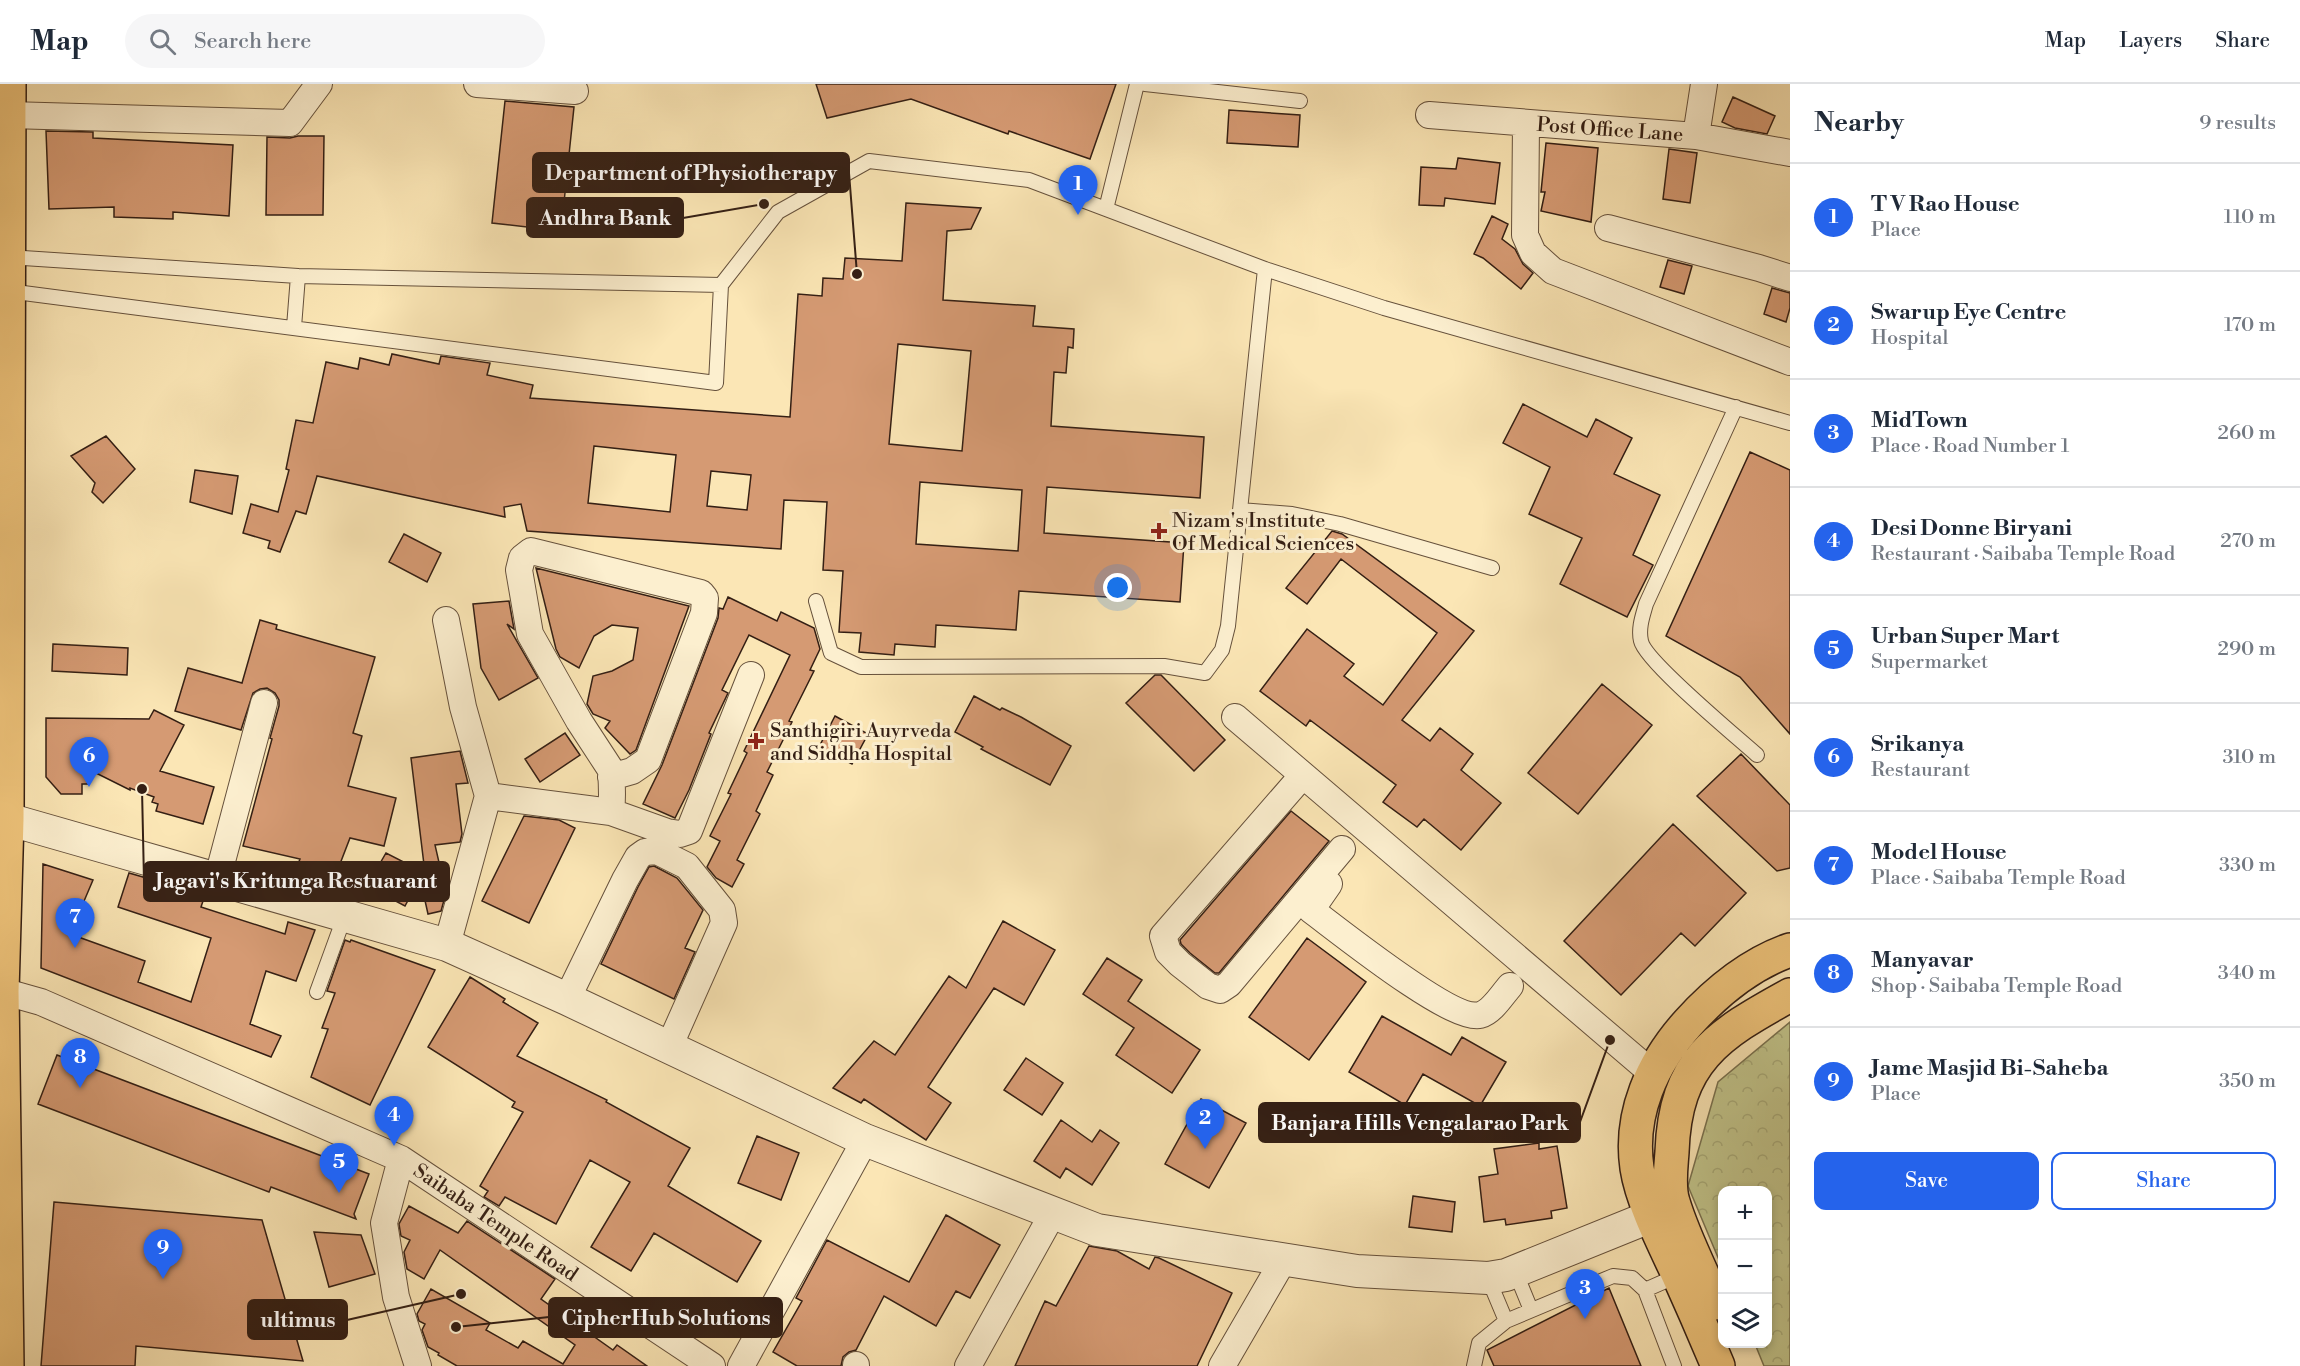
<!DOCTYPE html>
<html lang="en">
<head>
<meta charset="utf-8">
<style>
  :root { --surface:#fff; --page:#f6f6f7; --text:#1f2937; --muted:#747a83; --line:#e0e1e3; --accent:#2563eb }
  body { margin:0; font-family:"Libre Bodoni",serif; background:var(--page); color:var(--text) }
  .controls { position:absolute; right:18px; bottom:18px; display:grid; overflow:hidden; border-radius:12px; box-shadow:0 3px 9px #0003 }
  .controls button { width:54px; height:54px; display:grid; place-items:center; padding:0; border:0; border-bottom:2px solid var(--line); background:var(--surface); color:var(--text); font:30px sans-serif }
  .you { position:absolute; left:1118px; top:504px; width:21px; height:21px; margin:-15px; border:4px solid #fff; border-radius:50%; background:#1a73e8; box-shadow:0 0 0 9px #1a73e833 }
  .badge { display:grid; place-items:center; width:39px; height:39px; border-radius:50%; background:var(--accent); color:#fff; font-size:20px; font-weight:700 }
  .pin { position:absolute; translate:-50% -50px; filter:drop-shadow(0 2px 3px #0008) }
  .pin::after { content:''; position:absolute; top:32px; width:21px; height:18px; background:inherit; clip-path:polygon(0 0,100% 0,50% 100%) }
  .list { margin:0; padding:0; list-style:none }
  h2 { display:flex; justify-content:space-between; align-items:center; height:78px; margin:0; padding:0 24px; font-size:26px }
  h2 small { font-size:20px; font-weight:400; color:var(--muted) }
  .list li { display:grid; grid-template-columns:39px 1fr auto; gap:18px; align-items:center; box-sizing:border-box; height:108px; padding:0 24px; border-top:2px solid var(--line) }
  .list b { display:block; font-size:22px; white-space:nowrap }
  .list p { margin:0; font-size:20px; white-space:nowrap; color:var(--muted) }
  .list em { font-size:20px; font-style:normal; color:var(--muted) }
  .actions { display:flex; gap:12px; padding:18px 24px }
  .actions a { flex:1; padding:14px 0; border:2px solid var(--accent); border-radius:12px; text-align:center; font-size:21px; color:var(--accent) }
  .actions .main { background:var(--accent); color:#fff }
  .icon { flex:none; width:33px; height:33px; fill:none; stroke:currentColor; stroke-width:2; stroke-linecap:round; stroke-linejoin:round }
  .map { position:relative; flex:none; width:1790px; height:1282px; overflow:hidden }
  header { display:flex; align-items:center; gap:36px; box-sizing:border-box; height:84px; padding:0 30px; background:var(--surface); border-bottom:2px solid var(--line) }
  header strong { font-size:28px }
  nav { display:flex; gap:33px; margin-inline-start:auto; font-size:21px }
  .search { width:420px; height:54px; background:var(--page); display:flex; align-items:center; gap:15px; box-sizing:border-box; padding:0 21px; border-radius:33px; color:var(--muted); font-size:22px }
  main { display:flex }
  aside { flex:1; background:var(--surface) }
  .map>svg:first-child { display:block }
</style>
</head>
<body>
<header>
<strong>Map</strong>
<div class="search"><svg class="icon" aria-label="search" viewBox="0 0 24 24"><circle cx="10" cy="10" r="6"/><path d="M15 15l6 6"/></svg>Search here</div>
<nav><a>Map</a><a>Layers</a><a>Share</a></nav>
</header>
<main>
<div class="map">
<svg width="1790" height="1282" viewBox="0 0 1790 1282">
  <defs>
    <pattern id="forest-crowns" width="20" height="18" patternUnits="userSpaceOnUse" patternTransform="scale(1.5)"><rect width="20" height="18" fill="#c1c48b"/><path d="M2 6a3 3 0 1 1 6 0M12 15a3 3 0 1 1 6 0" fill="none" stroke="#a6a877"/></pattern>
  </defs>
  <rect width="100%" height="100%" fill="#fbe6b5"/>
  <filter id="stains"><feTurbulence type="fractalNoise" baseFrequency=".00333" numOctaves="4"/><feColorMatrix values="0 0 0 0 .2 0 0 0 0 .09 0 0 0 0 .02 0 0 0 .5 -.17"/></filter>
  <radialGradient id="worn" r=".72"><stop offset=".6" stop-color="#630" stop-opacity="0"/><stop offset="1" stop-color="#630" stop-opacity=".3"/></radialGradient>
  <path fill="url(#forest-crowns)" stroke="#7a7250" stroke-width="1.5" d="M1790 938V1282H1764L1755 1260H1768V1106H1722V1183L1688 1102 1718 998Z"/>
  <path fill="#d59a73" stroke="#341f14" stroke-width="1.5" fill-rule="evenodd" d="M816 0H1116L1090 75 1009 47 1008 50 911 15 827 34Z
    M1733 13 1775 32 1767 50 1735 44 1722 38Z
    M505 17 574 23 561 147 492 139Z
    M1229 26 1300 31 1298 63 1227 59Z
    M46 47 93 48V54L233 61 229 132 173 128V135L114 133V123L49 125Z
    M298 52H324L323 131H266L267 53 290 54Z
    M1546 59 1598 64 1591 138 1541 127 1545 108H1541Z
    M1669 65 1697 69 1690 119 1663 115Z
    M1458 74 1500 79 1495 120 1445 114 1444 122 1419 121 1421 83 1456 85Z
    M906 119 981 124 971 145 947 147 943 216 1035 222 1033 242 1074 245 1073 264 1068 263 1066 289 1054 288 1051 342 1204 353 1200 414 1047 403 1044 449 1184 459 1180 518 1019 507 1016 546 936 541 935 563 895 560 894 571 859 568 861 549 839 548 843 487 823 486 827 418 784 416 781 465 527 447 521 420 504 423 505 433 317 392 306 430 296 427 280 468 268 464 270 457 243 449 251 420 278 428 289 386 286 385 296 336 313 339 326 278 358 285 360 274 389 281 392 270 439 280 441 272 490 279 487 291 533 301 530 314 790 333 798 210 822 212 823 194 843 195 845 174 902 177ZM898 260 971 267 962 367 889 360ZM594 362 676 371 670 428 588 419ZM711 387 751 391 747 426 707 422ZM920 398 1022 406 1018 467 916 460Z
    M1492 132 1508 140 1502 155 1515 165 1523 180 1533 189 1521 205 1483 174 1474 170Z
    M1668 176 1692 182 1684 210 1660 203Z
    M1772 204 1790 209V224L1786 238 1764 230Z
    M1523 320 1587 353 1596 335 1632 354 1614 390 1660 411 1633 471 1653 481 1627 533 1560 500 1582 454 1529 430 1550 383 1503 359Z
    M106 352 135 385 103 419 92 408 95 399 71 372Z
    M1750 368 1790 386V650L1740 593 1666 552Z
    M195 386 238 392 232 430 190 418Z
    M1332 447 1342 450 1474 547 1402 636 1430 657 1440 644 1473 670 1461 686 1501 719 1461 766 1424 735 1417 743 1383 718 1396 701 1310 636 1306 642 1260 607 1307 545 1354 580 1344 592 1383 621 1437 549 1341 475 1307 520 1286 504Z
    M404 450 441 469 427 498 389 478Z
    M536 484 689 522 636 666 630 670 605 644 610 637 593 630 587 620 593 592 612 587 633 576 638 544 612 541 594 552 579 584 560 573 556 565Z
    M728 513 777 537 781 528 814 544 820 565 810 586 814 587 789 637 792 638 767 688 773 691 756 727 760 730 737 776 744 780 732 803 716 794 707 783 720 757 710 752 731 710 728 709 747 669 744 667 790 571 749 551 722 606 728 609 709 649 711 650 689 706 675 734 643 720 662 681 718 534 719 524 723 525Z
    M509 517 514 545 507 540 538 594 499 616 481 584 473 520Z
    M260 536 277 541 276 545 375 573 353 649 362 652 348 702 396 714 384 762 350 754 333 798 296 785 300 775 243 762 272 655 270 654 279 622V616L275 609 267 604 260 605 253 609 241 646 175 627 188 584 242 599Z
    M53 560 128 564 127 591 52 587Z
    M1155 591H1161L1225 656 1194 687 1126 619Z
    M1602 600 1652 641 1578 730 1528 689Z
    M974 612 1000 626 1002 624 1021 633 1071 662 1050 701 981 665 983 663 955 648Z
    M154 626 184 641 160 687 214 703 203 740 156 727 158 720 152 718 154 713 130 704V706L88 685V700H82V710H61L46 693V634L149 635Z
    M835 632 868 650 852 680 819 663Z
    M565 649 580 671 540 698 525 675Z
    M460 667 468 699 456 700 462 750 460 758 435 761 446 809 441 827 428 830 420 794 405 822 367 802 386 769 425 789 411 674Z
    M1741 670 1790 721V784L1777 787 1697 712Z
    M1291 727 1329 757 1219 889H1215L1190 869 1181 860 1180 856Z
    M524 732 559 736 575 744 529 839 482 817Z
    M1673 740 1746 809 1695 862 1681 849 1621 911 1564 857Z
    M43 780 93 796 70 850 145 877 138 898 191 918 211 854 118 823 129 789 205 811 201 823 285 850 288 838 315 846 296 897 266 887 250 940 281 952 271 973 41 884Z
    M654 782 677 794 703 826 685 864 695 868 674 915 601 880 638 803 649 783Z
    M1003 837 1055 866 1024 921 994 904 928 1003 951 1019 926 1056 864 1015 861 1019 833 1004 874 957 895 971 949 892 966 904Z
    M1307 854 1366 898 1309 976 1249 933Z
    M345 856 350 858 351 856 435 886 370 1021 311 993 328 945 322 944 335 909 327 907Z
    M1107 874 1142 896 1128 917 1200 966 1172 1009 1116 971 1134 944 1083 910Z
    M470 893 505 915 503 918 538 939 517 972 607 1016 606 1018 690 1064 668 1102 761 1157 737 1198 654 1149 631 1187 591 1163 630 1098 590 1076 556 1140 505 1113 499 1122 484 1113 488 1107 480 1102 523 1028 512 1023 515 1018 428 963Z
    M1382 932 1451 971 1462 953 1506 978 1480 1022 1423 990 1405 1021 1349 988Z
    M57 971 369 1090 354 1130 356 1135 271 1103 269 1108 38 1020Z
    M1026 974 1063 999 1042 1031 1004 1006Z
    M1201 1015 1246 1039 1209 1104 1165 1080Z
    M1061 1036 1092 1058 1100 1046 1119 1059 1092 1101 1066 1084 1060 1094 1034 1077Z
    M757 1052 799 1069 781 1116 738 1099Z
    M1539 1059V1065L1557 1062 1567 1124 1551 1127 1552 1134 1506 1141 1505 1135 1484 1138 1479 1093 1498 1090 1494 1065Z
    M1413 1112 1455 1118 1452 1148 1409 1143Z
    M54 1118 262 1136 303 1277 136 1262 135 1282H41Z
    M409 1122 458 1149 467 1137 555 1195 541 1215 613 1266 617 1261 647 1282H457L438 1271 439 1269 428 1263 422 1246 425 1240 419 1237 417 1230 431 1205 490 1239 486 1246 518 1264 523 1257 563 1280 575 1261 440 1166 424 1195 407 1185 404 1168 410 1156 401 1152 399 1140Z
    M946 1131 1000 1161 970 1214 956 1207 936 1242 884 1212 856 1266 849 1268 843 1273 841 1282H797L773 1268 802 1217 796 1214 827 1156 909 1198Z
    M314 1148 361 1151 375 1190 329 1203Z
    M1089 1162 1117 1167 1149 1185 1155 1173 1159 1174 1232 1209 1197 1282H1015L1045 1217 1056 1222Z
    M1609 1204 1641 1282H1494L1487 1266Z"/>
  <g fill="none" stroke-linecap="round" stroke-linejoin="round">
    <g stroke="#66513c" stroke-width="16">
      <path id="service" d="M1145 0 1300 17
        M1106 125 1137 0
        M8 173 298 192 721 201
        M1265 185 1384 224 1790 339
        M8 207 716 299 721 201 778 128 869 77 1029 96 1265 185 1228 542 1222 566 1205 589 1164 582 861 583 831 569 816 517
        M294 243 298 192
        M1736 323 1646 520C1643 531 1638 544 1641 557 1645 577 1737 653 1757 671
        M1240 426 1292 430 1340 440 1492 484
        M317 908 345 831
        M1515 1187 1531 1226
        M1488 1194 1506 1237
        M1645 1206 1679 1191
        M1474 1282 1479 1259 1506 1237 1613 1192 1632 1194 1645 1206 1674 1282"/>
    </g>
    <g stroke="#66513c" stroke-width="28">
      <path id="minor" d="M477 0 575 7
        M9 31 290 39 319 0
        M1429 31 1696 52 1790 69
        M1526 39 1525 151 1533 169 1553 187 1790 278
        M1696 52 1704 0
        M1608 144 1759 184 1790 194
        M446 536 463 623 488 712
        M1235 633 1652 989
        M1303 691 1163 852 1168 868 1180 880 1208 902 1220 906 1229 900 1342 765
        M611 728C613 713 612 701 611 686L579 637 530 550 519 486 522 474 531 467 701 509 705 514 704 529 648 676 632 687 611 693
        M217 796 264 619
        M1329 800 1311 826C1338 846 1452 938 1480 931 1492 928 1502 911 1510 902
        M447 861 488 712 611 728 667 748 680 750 689 747 751 591
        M2 907 41 918 401 1075 712 1282
        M567 915 625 796 638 773 645 768 657 767 687 782 722 826 724 839 669 963
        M401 1075 384 1139 396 1213 418 1282
        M741 1282 865 1056
        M856 1282V1281
        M968 1282 1053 1129
        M1222 1282 1284 1175"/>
    </g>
    <g stroke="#66513c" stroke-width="34">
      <path id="tertiary" d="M7 735 447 861 567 915 865 1056 1097 1146 1357 1187 1488 1194 1506 1191 1652 1132"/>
    </g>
    <g stroke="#341f14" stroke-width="36">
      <path id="primary" d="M1715 1219C1701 1186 1683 1152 1673 1118 1668 1103 1671 1083 1672 1068 1675 977 1717 951 1790 911
        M1718 1282C1705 1251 1692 1221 1678 1190 1664 1160 1642 1117 1637 1084 1629 1030 1652 979 1688 939 1716 908 1750 880 1790 866"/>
    </g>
    <g stroke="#341f14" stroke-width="36">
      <path id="trunk" d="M7 1282 2 907 7 735 9 0"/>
    </g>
    <use href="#service" stroke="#fcefcf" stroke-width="14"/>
    <use href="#minor" stroke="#fcefcf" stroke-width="26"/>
    <use href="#tertiary" stroke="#fcefcf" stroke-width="32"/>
    <use href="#primary" stroke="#eec37a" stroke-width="33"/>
    <use href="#trunk" stroke="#eec37a" stroke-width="33"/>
  </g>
  <g fill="#8f2418" stroke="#fcefcf" stroke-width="2">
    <path d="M1156 438h6v6h6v6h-6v6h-6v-6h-6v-6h6z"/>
    <path d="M753 648h6v6h6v6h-6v6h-6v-6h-6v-6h6z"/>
  </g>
  <g text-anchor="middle" stroke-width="6" stroke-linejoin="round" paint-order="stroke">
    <g font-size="20" fill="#341f14" stroke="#fcefcf">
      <text transform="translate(1610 45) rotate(4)" y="7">Post Office Lane</text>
      <text transform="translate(496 1138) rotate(34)" y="7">Saibaba Temple Road</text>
    </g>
    <g font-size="20" fill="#341f14" stroke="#fcefcf" text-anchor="start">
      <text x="1172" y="443">Nizam's Institute<tspan x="1172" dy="23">Of Medical Sciences</tspan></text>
      <text x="770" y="653">Santhigiri Auyrveda<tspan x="770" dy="23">and Siddha Hospital</tspan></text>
    </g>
  </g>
  <path fill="none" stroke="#341f14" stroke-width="2" d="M857 190L849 89M764 120L683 134M142 705L144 797M1610 956L1580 1038M456 1243L549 1233M461 1210L347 1236"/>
  <g fill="#341f14" stroke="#fcefcf" stroke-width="2">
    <circle cx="857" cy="190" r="6"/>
    <circle cx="764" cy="120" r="6"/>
    <circle cx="142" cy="705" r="6"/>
    <circle cx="1610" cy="956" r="6"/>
    <circle cx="456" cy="1243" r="6"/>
    <circle cx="461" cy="1210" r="6"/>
  </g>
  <g fill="#341f14" stroke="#341f14" stroke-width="2">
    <rect x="533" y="69" width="316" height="39" rx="6"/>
    <rect x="527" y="114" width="156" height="39" rx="6"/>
    <rect x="144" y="778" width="305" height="39" rx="6"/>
    <rect x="1259" y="1019" width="321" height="39" rx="6"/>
    <rect x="549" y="1214" width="233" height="39" rx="6"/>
    <rect x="248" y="1216" width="99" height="39" rx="6"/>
  </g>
  <g font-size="21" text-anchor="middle" font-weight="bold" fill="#fff">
    <text x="691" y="96">Department of Physiotherapy</text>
    <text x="605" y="141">Andhra Bank</text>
    <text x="296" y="804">Jagavi's Kritunga Restuarant</text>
    <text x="1420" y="1046">Banjara Hills Vengalarao Park</text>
    <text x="666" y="1241">CipherHub Solutions</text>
    <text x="298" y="1243">ultimus</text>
  </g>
  <rect width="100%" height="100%" filter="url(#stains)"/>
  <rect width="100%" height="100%" fill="url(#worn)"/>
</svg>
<div class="controls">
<button>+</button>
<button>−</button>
<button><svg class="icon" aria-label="layers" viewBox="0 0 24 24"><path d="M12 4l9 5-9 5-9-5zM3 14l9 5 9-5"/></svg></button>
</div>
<div class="you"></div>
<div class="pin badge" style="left:1078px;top:131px">1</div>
<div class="pin badge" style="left:1205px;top:1065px">2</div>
<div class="pin badge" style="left:1585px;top:1235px">3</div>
<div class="pin badge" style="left:394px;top:1062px">4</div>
<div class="pin badge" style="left:339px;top:1109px">5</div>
<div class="pin badge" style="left:89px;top:703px">6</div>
<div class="pin badge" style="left:75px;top:864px">7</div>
<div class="pin badge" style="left:80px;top:1004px">8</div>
<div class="pin badge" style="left:163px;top:1195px">9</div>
</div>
<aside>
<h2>Nearby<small>9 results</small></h2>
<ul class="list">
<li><span class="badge">1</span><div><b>T V Rao House</b><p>Place</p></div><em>110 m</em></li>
<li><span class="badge">2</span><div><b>Swarup Eye Centre</b><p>Hospital</p></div><em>170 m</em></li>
<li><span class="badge">3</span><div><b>MidTown</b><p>Place · Road Number 1</p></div><em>260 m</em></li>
<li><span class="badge">4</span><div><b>Desi Donne Biryani</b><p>Restaurant · Saibaba Temple Road</p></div><em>270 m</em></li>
<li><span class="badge">5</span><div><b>Urban Super Mart</b><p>Supermarket</p></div><em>290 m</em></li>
<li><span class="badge">6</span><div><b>Srikanya</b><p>Restaurant</p></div><em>310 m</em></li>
<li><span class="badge">7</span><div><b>Model House</b><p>Place · Saibaba Temple Road</p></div><em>330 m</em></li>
<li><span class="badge">8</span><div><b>Manyavar</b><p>Shop · Saibaba Temple Road</p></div><em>340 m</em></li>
<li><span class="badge">9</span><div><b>Jame Masjid Bi-Saheba</b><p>Place</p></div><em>350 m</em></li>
</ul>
<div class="actions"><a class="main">Save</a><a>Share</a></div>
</aside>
</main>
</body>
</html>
